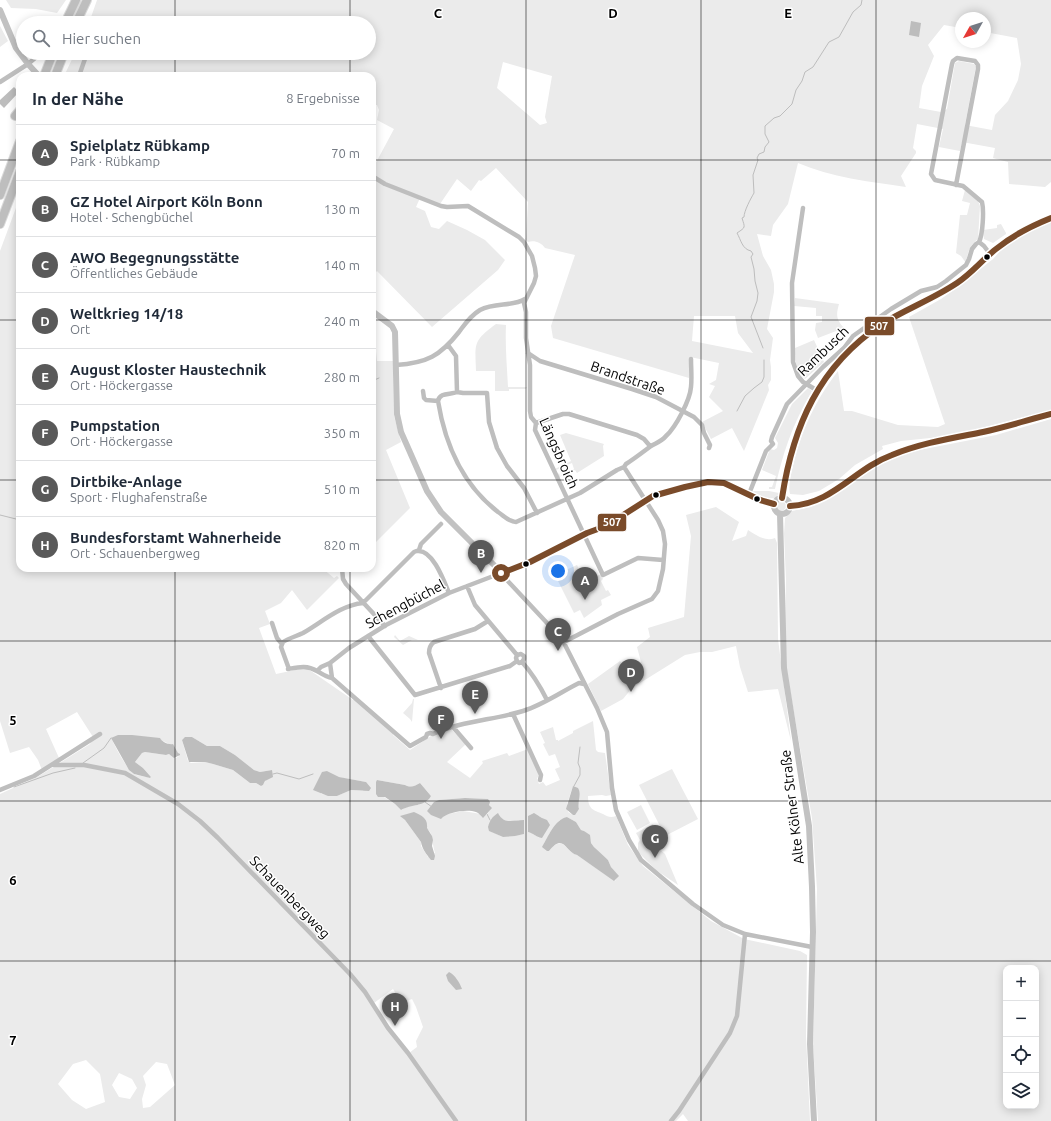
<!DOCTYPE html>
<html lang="de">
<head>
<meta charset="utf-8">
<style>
  :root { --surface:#fff; --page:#f2f2f3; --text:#1f2937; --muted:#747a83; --line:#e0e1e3; --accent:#595959 }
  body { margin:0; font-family:Ubuntu,sans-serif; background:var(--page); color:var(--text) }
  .controls { position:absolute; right:12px; bottom:12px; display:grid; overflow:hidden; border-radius:8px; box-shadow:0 2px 10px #0003 }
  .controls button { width:36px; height:36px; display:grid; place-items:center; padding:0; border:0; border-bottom:1px solid var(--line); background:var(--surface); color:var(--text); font:20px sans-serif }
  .compass { position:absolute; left:955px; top:12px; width:36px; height:36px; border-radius:50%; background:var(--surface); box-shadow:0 2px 10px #0003; rotate:231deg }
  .you { position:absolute; left:558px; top:571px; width:14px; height:14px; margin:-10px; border:3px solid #fff; border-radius:50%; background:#1a73e8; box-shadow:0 0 0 6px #1a73e833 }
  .badge { display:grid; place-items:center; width:26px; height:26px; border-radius:50%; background:var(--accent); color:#fff; font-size:13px; font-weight:700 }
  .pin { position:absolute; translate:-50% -33px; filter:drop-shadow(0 1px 2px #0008) }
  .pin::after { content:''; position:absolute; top:21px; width:14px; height:12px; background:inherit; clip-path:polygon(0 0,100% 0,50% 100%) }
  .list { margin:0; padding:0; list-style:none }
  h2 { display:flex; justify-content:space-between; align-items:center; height:52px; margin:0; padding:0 16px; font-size:17px }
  h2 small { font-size:13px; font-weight:400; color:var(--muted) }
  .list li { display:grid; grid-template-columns:26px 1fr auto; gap:12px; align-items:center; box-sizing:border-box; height:56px; padding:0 16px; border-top:1px solid var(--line) }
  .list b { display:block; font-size:15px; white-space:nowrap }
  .list p { margin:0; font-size:13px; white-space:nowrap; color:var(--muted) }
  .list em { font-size:13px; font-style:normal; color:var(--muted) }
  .icon { flex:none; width:22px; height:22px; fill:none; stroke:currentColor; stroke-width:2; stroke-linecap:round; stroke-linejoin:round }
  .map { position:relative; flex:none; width:1051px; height:1121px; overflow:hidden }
  .search { position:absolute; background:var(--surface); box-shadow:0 2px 10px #0003; left:16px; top:16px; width:360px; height:44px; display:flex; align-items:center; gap:10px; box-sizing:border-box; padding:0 14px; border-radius:22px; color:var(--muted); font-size:15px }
  .panel { position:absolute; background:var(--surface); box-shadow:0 2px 10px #0003; left:16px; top:72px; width:360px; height:500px; border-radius:12px }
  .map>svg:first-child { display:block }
</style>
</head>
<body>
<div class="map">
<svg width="1051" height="1121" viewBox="0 0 1051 1121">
  <rect width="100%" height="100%" fill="#fff"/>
  <path fill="#ebebeb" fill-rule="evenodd" d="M6 0H66L57 13 36 9 11 8Z
    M97 0H1051V182L1045 187 1009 184 1008 162 993 158 995 148 962 142 960 151 939 147 943 129 917 124 913 148 916 151V153L901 176 906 187C871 182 830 177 798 163L788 204 773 225 771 236 757 234 763 256 771 270 774 284V292L767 329 773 338 770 360 771 367V380L768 385 769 390 744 451 732 428 711 439 702 422 723 411 709 397 715 386 709 384 716 380 719 363 690 357 689 378 553 338 551 326 575 255 545 248C541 242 534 240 528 242L525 239 526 238 528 202 496 168 481 181 479 180 471 191 457 179 440 204 420 198 416 207 425 211 431 227 439 229 447 221 467 230 485 240 505 260 498 270 432 327 377 271 372 276V170L394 129 377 120 379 110 377 105H372V76H64L75 53H369V23H89ZM961 18H985V32L1017 38 1021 64 1018 80 1008 101 995 115 992 130 965 125 976 66 974 64 959 61 955 63 947 109 941 112 919 108 922 86 934 56 928 45 944 25 961 28ZM503 62 552 76 545 117 547 123 540 125 497 88ZM694 316H735L738 333 753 353 692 341Z
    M0 26 8 41 0 47Z
    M965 190 978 201 980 206 978 239C969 246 968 252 966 263L961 256 956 253 960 215H967L970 203 962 201Z
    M20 197V568H322L334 578 337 576 339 578 307 610 292 590 281 603 265 611 270 624 259 628 276 674 300 669H308L353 700H356L393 732V735L410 750 431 736 451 729 466 744 447 762 470 778 483 763 482 761 507 753 509 756 528 749 539 774 537 779 539 784 543 782 546 786 560 780 555 769 560 767 555 754 549 756 543 744 545 743 540 732 553 727 556 740H558V741L573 733V731L593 721 596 750 598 752 605 753 611 795 606 796 602 795 588 796C588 809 593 810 603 814 608 817 611 818 616 816L628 845 643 866 711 921 744 939 800 951 807 955 806 1036 810 1121H688L683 1114 676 1121H0V794L39 776 90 744 93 737 77 712 46 729 59 758 42 770 38 760 29 747 10 753 0 721V251ZM192 737 207 746H220L235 755 254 770 260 772 272 770 263 785 261 786 256 783H250L233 770 213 764 205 762 191 763 188 761 182 740 185 738ZM111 738H159L161 740 175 747 179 756 176 758 169 754 166 755 145 752 142 753 135 762 143 768 151 777 150 778C145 776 138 776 134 774 127 770 115 746 111 738ZM327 771 338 777 366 782 363 791 351 790 337 796 321 794ZM377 780 405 785C411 788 415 786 420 783L431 796 418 805H411L401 810 395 804 384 797ZM573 786 579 796 578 804 579 809 573 815 568 812 567 804ZM465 798 488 799 489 805 491 808 487 815 463 811 444 815 427 811 439 800ZM498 814C503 823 510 822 519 820L523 826 524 834 503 837 490 831ZM401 816C411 821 430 825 432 837 433 843 433 847 435 853L428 857 421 846V842L405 820ZM528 816H539L542 818 536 836 533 833 528 832ZM567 817 576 822 581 830 584 831 591 841V843L599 853 608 860 611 867 618 876 615 881 577 855C565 852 564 833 549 851L543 846C548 837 555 819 567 817ZM393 989 396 994H400L404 1002 412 999 416 1007 423 1027 416 1041 417 1047 409 1053 379 1013 374 1003ZM86 1060 100 1074 105 1102 86 1109 72 1100 58 1084 73 1064ZM156 1062 167 1064 175 1085 150 1107 143 1108 142 1099 146 1085 143 1076ZM119 1073 132 1079 137 1088 130 1099 119 1097 112 1085Z
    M1051 221V410L950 436 901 441 882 446 883 449 855 465 839 479 819 491 803 495 790 494C788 485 791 474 793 466 802 429 815 401 838 371L844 411H852L898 425 938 427 945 424 909 317 941 299 955 289 993 259 1002 249 1028 231Z
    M1001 224 1006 233V234L993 243 984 239 983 230 997 228V225Z
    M795 298 839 304C836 315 836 319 844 328L818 338 815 330 816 323 822 322V316H816V308L794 306Z
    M496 324 506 325C505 346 507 366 508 387H527L526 389H509V391H495V371H476C475 343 473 341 496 324Z
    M372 340 375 342 377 361H393L394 416 401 442 386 450 410 508 372 546Z
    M814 340 824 362 805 379C795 371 795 360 795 348Z
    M808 388 812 391 811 393C793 423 782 455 775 489H769V487H772L776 476 762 470 770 449 774 450 777 448 778 443 775 438 792 404Z
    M1051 419V1121H818L813 1046 817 889 812 818 787 672 785 624 786 580 784 534 785 518 792 511 810 507 834 495 879 465 904 453 996 435ZM1006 968H1036V1106H1006Z
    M566 433 604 444 603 446 604 456 577 473 575 470 559 477 558 474 559 473 560 476 574 469 572 463 556 470 555 469 571 461 560 435Z
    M753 491H769L779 493 776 498C768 499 757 498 753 491Z
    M776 506a5 5 0 1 1 10 0a5 5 0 1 1-10 0Z
    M716 507 739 522 732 541 746 536 748 530C756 535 765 542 775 538L777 543 778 639 791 741 778 689 748 692 740 667 736 646 712 652H700L685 655 632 688 623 699 601 711 588 684 620 661 626 670 628 671 641 662 637 647 650 637 648 628 684 617 691 536 686 515Z
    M577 565 585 582 601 574 603 579 601 581 606 591 608 590 611 595 601 600 602 605 584 618 580 610 574 613 555 575Z
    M395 635 400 641 409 636 418 640H412L403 645 394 637Z
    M413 699H414L412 722 410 719 403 713 412 703Z
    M672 769 698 819 665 836 639 785Z
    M641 805 650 823 637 830 627 812Z
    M653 824 662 842 659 843 657 847 665 854 678 885 656 870 638 852V843L640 840 636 833Z"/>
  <path fill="#bdbdbd" d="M911 21 921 23 919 37 909 35Z
    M14 87 19 92 4 108 0 104V100Z
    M118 735H132L160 738C162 742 169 745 173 744L178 753 180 754V755L174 758 169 754 166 755 145 752 142 753 135 762 143 768 151 777 150 778 134 774 129 770 111 738Z
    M185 737H192L207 746H220L235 755 254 770 260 772 272 770 273 777 265 781 263 785 261 786 256 783H250L233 770 213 764 205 762H189L182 740Z
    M327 771 339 777 366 782 371 788 369 791 351 790 337 796H328L313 790 322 772Z
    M377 780 405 785C411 788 415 786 420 783L431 796C425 807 411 804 401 810L395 804 385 797H378L376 794V782Z
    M573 786 578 788C582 794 577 802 579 809L575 815H573L566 809Z
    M465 798 488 799 490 802 489 805 492 808 483 818C481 816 479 813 476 812 467 809 447 812 441 819L431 815 427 811 434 802 439 800Z
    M414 812C422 816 428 818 427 828L432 836 433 840 432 846 435 856 434 860H431C427 855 422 849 421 842L405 820 400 816Z
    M498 813C504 825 513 820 524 820V834L515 836 503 837 489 831 488 827C490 820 492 817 498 813Z
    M534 813 542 818 547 820 550 825 542 838C536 837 533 833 528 832V816Z
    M567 817 576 822 581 830 584 831 590 835 591 843 594 847 608 860 611 867 619 876 614 881 577 855C565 852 564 832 549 851H547L542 847C548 837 555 819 567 817Z
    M449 972C455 975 460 983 462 989L456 990 448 981 446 975Z"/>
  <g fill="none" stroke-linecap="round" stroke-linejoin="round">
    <path stroke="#bdbdbd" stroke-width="1" d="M763 348 751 317 757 301 758 293 755 281 754 269 751 257 753 254 751 251C742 249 741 240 737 233 746 227 745 228 742 218L744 217C744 211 751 198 754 193L753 175 758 160 757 158 759 154 764 152 765 147 769 142 765 134V126L774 118 780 116 792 104 796 90 802 81 805 72 813 67 829 42 839 37 853 12 861 5 862 0
      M372 381 379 378
      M737 411 745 396 754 388 762 382 764 377V360
      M372 428V431
      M0 515 20 520
      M83 763 104 748 111 738
      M273 774 277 773 299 779 313 774
      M574 786 580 775V768L578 763 580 747
      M14 787 53 773 75 768
      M425 802 432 807
      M487 814 490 820"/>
    <g stroke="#dbdbdb" stroke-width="10">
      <path id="motorway" d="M65 23 76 0
        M76 23 87 0
        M44 76 53 53
        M55 76 64 53
        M15 116 20 110
        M0 195 20 141
        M0 224 20 171"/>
    </g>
    <path stroke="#bebebe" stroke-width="4.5" d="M79 76 87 53
      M0 82 28 64 41 53
      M372 176 385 184 441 206 447 207 468 206 519 237 524 242 532 256 535 268 536 276 534 283 524 303 526 312V338L530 365V411L531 417 536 423 535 430 603 575 638 558 663 560
      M956 185 978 69V65L975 61 957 58 953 61 952 64 931 174 935 180 963 186 982 202C984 210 983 234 979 242
      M803 208 792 283 793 362 798 376 803 382 818 391
      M979 242 984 246 990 254
      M448 345 456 356 457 392
      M528 353 540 361 632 389 656 397 694 417 702 425 704 433 710 445 709 448
      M396 365C427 363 440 356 459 332 465 324 470 316 480 310 495 302 512 307 525 299
      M423 391 424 398 426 400 438 401
      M536 423 563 414H569L637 435 644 439 650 446
      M749 494 766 451 773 444 771 441 772 437 787 404 823 367 844 348 853 336 891 309 921 291 937 287 946 281 966 265 969 259 972 249 976 244 979 242
      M537 513 524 488 507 466 497 448 489 422 487 393H463L457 392C450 395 440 392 438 401 445 444 463 485 498 512 504 516 509 522 516 522L580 493 617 470 624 467 626 464C634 459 643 452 651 446 656 443 662 441 666 436 676 427 690 400 691 387 692 378 691 368 691 359
      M418 551C433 550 444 581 449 593
      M342 568 343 579 346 584 385 626
      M505 578 562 639 597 708 607 732 612 788 616 810 629 840 641 860 693 904 723 925 745 934 812 947
      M467 586 475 605 517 655
      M272 623 277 638 282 644
      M368 636 415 695 510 666 517 661
      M564 642 618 614 652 599 658 591 663 569 665 544 663 531 658 520 624 467
      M522 662 524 659V656L521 654 517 655 516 658 517 661 519 663 522 662C533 674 540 686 547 700
      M330 663 332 678
      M288 669C299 667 307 665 317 671 322 674 326 677 332 678L410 746 426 737 427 734 430 733 433 734C461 721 494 720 523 711 543 705 561 692 579 683L584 684
      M289 669 281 647 283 642C289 638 297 636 303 633 322 622 341 605 363 603L414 552 419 550 421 544 441 524
      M317 671 321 667 330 663 349 648 386 625 449 593 496 575
      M441 688 429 653C429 648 430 645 434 642L475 629 488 621
      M513 714 541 775 540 780
      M453 727 471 748
      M54 765H84L125 773 178 804 200 821 218 838 350 974 365 992 388 1028 408 1053 456 1121
      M0 790 34 776 100 734
      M671 1121 679 1111 730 1033 737 1016 745 934"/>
    <path stroke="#bebebe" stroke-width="5.5" d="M782 498C790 428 821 366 881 325 905 309 933 299 957 283 969 275 978 264 989 255 1007 239 1028 227 1051 218
      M790 506C820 508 844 484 868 468 872 465 877 460 883 458 910 446 942 441 971 434 998 429 1024 421 1051 414"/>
    <path stroke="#c2c2c2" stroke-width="6" d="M0 10 16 48 28 64 39 76
      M372 311 392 326 395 332 397 414 401 432 409 450 427 491 441 512 497 568
      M774 506a8 8 0 1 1 16 0a8 8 0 1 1-16 0Z
      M780 514 784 668 809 826 812 887 813 932 810 1044 814 1121
      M495 573a6 6 0 1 1 12 0a6 6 0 1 1-12 0Z
      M507 571 530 562 587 533 606 526 653 496 685 487 708 482 724 483 760 500 774 504"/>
    <use href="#motorway" stroke="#bebebe" stroke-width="8"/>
    <g stroke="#fff" stroke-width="9">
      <path id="bus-1" d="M782 498C793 426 819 366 882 324 906 309 933 299 957 283 971 274 982 260 996 249 1012 236 1031 226 1051 218
        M790 506C833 504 854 469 892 455 921 443 953 438 983 432 1006 427 1028 420 1051 414
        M495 573a6 6 0 1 1 12 0a6 6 0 1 1-12 0Z
        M507 571 530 562 587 533 606 526 653 496 685 487 708 482 724 483 760 500 774 504"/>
    </g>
    <use href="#bus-1" stroke="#7a4b2a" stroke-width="6"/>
  </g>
  <path fill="none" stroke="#000" stroke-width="1" stroke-opacity="0.55" d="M175 0V23M350 0V23M526 0V1121M701 0V1121M876 0V1121M175 53V76M350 53V76M0 160H20M372 160H1051M0 320H20M372 320H1051M0 480H20M372 480H1051M175 568V1121M350 568V1121M0 641H1051M0 801H1051M0 961H1051"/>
  <g fill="#000" stroke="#fff" stroke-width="1.5">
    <circle cx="987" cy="257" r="3.5"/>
    <circle cx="656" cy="495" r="3.5"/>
    <circle cx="757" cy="499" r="3.5"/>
    <circle cx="526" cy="564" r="3.5"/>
  </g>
  <g text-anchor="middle" stroke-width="3" stroke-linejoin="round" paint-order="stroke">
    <g font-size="14" fill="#000" stroke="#fff">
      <text transform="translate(823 351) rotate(-44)" y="5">Rambusch</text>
      <text transform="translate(628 378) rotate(19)" y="5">Brandstraße</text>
      <text transform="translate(559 453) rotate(66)" y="5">Längsbroich</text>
      <text transform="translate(405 604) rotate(-28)" y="5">Schengbüchel</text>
      <text transform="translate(792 807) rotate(-97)" y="5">Alte Kölner Straße</text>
      <text transform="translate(290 897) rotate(46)" y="5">Schauenbergweg</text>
    </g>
  </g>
  <g font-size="13" text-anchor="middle" font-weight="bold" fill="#000" stroke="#fff" stroke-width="3" stroke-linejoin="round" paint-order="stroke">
    <text x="438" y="18">C</text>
    <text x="613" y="18">D</text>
    <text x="788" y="18">E</text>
    <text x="13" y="725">5</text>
    <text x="13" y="885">6</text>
    <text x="13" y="1045">7</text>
  </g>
  <g stroke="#fff" stroke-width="1.5">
    <rect x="864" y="316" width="31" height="20" rx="4" fill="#7a4b2a"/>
    <rect x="597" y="513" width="30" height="19" rx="4" fill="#7a4b2a"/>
  </g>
  <g font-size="11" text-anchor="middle" font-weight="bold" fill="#fff">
    <text x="879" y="330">507</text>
    <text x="612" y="526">507</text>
  </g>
</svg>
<div class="controls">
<button>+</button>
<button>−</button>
<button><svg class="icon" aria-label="locate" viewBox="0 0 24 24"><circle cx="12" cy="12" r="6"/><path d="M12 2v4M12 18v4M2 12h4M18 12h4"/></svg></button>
<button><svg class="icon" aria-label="layers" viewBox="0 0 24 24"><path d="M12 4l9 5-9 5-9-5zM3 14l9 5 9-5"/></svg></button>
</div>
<svg class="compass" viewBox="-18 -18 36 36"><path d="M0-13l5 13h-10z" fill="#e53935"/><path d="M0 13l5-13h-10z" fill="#747a83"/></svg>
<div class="you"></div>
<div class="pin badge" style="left:585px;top:600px">A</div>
<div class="pin badge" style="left:481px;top:573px">B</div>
<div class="pin badge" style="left:558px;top:651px">C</div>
<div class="pin badge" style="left:631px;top:692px">D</div>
<div class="pin badge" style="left:475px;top:714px">E</div>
<div class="pin badge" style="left:441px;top:739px">F</div>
<div class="pin badge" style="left:655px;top:858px">G</div>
<div class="pin badge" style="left:395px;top:1026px">H</div>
<div class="search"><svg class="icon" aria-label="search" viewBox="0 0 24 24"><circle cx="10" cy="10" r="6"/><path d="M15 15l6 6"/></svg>Hier suchen</div>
<section class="panel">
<h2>In der Nähe<small>8 Ergebnisse</small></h2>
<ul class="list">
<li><span class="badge">A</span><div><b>Spielplatz Rübkamp</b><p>Park · Rübkamp</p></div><em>70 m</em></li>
<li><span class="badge">B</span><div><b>GZ Hotel Airport Köln Bonn</b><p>Hotel · Schengbüchel</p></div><em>130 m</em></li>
<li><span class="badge">C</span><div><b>AWO Begegnungsstätte</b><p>Öffentliches Gebäude</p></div><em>140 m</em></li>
<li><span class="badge">D</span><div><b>Weltkrieg 14/18</b><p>Ort</p></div><em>240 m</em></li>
<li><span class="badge">E</span><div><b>August Kloster Haustechnik</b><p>Ort · Höckergasse</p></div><em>280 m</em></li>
<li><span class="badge">F</span><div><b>Pumpstation</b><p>Ort · Höckergasse</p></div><em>350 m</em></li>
<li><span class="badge">G</span><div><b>Dirtbike-Anlage</b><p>Sport · Flughafenstraße</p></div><em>510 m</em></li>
<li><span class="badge">H</span><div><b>Bundesforstamt Wahnerheide</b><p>Ort · Schauenbergweg</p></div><em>820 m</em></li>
</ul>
</section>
</div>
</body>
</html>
